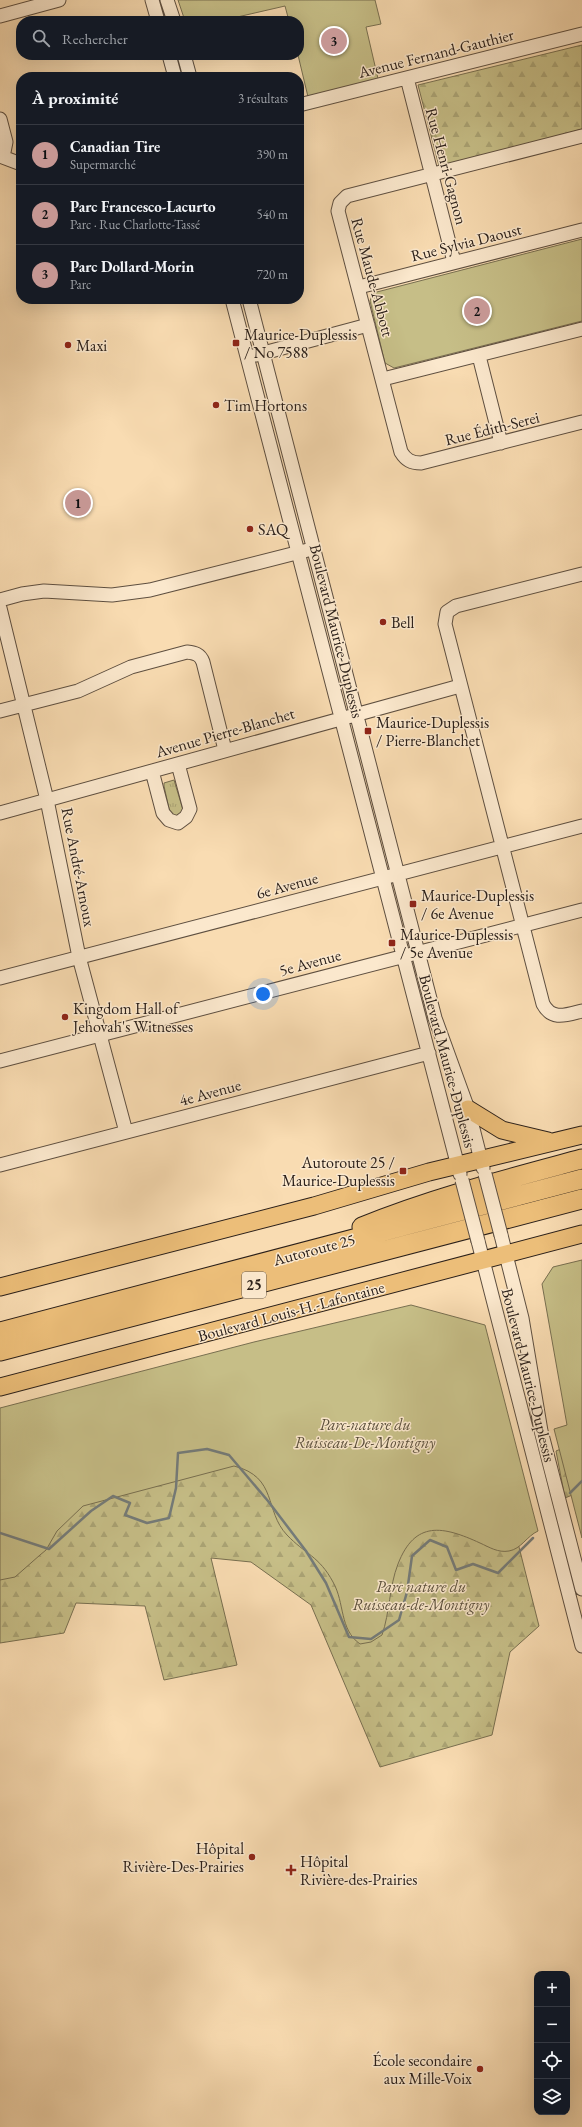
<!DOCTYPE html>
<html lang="fr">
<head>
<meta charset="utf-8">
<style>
  :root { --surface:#171b24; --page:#20242c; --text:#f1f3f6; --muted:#9ea1a6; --line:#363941; --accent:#c59692 }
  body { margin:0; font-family:"EB Garamond",serif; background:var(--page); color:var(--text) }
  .controls { position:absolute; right:12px; bottom:12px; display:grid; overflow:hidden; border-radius:8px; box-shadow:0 4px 16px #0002 }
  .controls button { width:36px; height:36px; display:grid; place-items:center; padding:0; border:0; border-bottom:1px solid var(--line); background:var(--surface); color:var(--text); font:20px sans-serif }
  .you { position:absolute; left:263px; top:994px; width:14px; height:14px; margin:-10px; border:3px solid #fff; border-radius:50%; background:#1a73e8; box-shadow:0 0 0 6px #1a73e833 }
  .badge { display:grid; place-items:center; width:26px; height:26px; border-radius:50%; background:var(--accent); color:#111; font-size:13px; font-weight:700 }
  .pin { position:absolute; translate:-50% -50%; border:2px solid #fff; box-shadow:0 1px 4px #0006 }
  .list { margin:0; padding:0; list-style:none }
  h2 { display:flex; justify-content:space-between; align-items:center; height:52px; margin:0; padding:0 16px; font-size:17px }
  h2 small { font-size:13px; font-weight:400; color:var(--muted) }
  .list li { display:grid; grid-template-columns:26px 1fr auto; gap:12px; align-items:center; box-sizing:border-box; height:60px; padding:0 16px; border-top:1px solid var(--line) }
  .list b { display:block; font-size:15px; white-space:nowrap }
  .list p { margin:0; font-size:13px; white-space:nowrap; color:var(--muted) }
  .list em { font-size:13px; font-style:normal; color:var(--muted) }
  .icon { flex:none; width:22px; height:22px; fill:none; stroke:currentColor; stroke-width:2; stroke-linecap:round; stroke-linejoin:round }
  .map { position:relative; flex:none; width:582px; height:2127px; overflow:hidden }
  .search { position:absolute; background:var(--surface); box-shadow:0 4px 16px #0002; left:16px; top:16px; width:288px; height:44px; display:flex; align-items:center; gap:10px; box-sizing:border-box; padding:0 14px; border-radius:16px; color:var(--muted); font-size:15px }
  .panel { position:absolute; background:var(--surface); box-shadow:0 4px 16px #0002; left:16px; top:72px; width:288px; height:232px; border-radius:16px }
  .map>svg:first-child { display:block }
</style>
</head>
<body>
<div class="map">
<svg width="582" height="2127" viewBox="0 0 582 2127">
  <defs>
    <pattern id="grass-tufts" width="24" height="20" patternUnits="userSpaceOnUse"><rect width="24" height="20" fill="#c6be87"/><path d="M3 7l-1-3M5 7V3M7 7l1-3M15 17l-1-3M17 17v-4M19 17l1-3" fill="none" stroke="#aaa374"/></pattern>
    <pattern id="forest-firs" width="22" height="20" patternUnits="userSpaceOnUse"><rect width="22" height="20" fill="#c6be87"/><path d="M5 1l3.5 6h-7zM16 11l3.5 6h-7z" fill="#aaa374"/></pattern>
  </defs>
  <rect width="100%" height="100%" fill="#f9dcb2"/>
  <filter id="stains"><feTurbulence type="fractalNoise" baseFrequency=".005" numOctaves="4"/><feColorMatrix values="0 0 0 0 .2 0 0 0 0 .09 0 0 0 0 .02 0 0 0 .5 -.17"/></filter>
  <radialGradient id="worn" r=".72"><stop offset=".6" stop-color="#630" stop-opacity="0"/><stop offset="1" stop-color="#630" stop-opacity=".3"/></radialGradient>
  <path fill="url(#grass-tufts)" stroke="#786f50" d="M174 780 183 810 179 816H174L170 813 164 786V783Z"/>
  <path fill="url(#forest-firs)" stroke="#786f50" d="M582 45V129L440 170 418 85Z
    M582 1440V1491L565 1498 556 1451Z
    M0 1458 499 1468 539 1626 510 1652 492 1735 380 1767 311 1605 251 1562 211 1558 237 1665 164 1680 145 1606 76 1603 64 1633 0 1643Z"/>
  <path fill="#c6be87" stroke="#786f50" d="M178 0H375L381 24 366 27 379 83 309 101 298 55 299 21H289L285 6 220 21H185Z
    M582 239V321L394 368 385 363 370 301 373 293Z
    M582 1260V1538L554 1429 567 1425 542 1284 553 1267Z
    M411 1305 485 1325 538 1531C527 1536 521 1549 509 1551 498 1553 489 1547 480 1543 443 1526 415 1520 398 1564 389 1587 390 1612 382 1635L371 1642 360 1644C339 1629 345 1603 333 1582 319 1556 305 1554 287 1535 264 1511 278 1477 234 1466L83 1506 57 1531 46 1550 40 1555 15 1577 0 1580V1408L254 1342Z"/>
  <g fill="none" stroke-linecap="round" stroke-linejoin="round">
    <path stroke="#747b79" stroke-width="2.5" d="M570 1493 582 1481
      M0 1533 49 1549 91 1511 113 1496 130 1503 125 1515 147 1523 169 1518 176 1488 178 1453 207 1449 229 1455 268 1501 306 1551 326 1583 349 1637 371 1639 399 1620 407 1592 412 1556 430 1540 447 1547 456 1570 473 1564 498 1573 533 1538"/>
    <g stroke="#5e4f40" stroke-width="15">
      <path id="minor" d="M152 0 158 21
        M167 0 174 21
        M0 16 59 0
        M169 55 175 77
        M184 55 190 77
        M407 78 454 262
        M299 105 582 34
        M0 119 6 142 3 157
        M582 136 347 196 340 203 338 211 401 452C406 460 411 463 421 463L582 422
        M0 156 21 164
        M359 287 582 230
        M232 299 460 1174
        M249 299 435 1018 468 1109 483 1168
        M256 355 368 325
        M479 356 501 443
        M383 379 582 329
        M582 574 456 606 447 612 445 624 543 1004C552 1021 566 1015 582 1011
        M0 600 22 594 44 591 112 595 150 590 308 550
        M0 608 47 800 79 957 126 1132
        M0 711 78 691 131 667 187 652C195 653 200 654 203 662L225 750
        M152 771 163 813 169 820 178 823 186 817 190 809 178 764
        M0 813 460 686
        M0 978 582 826
        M0 1061 582 910
        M0 1165 429 1053
        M501 1235 522 1318 541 1431 582 1589
        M478 1241 582 1646"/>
    </g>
    <g stroke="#2b201a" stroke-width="19">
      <path id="major" d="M468 1109 502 1130 548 1141
        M0 1287 314 1206 429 1172 582 1135
        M0 1387 582 1234"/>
    </g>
    <g stroke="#2b201a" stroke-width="21">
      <path id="highway" d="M362 1227C433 1198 508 1179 582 1159
        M0 1332 582 1179
        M0 1351 582 1199"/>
    </g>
    <use href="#minor" stroke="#fbe8cd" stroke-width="13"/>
    <use href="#major" stroke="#ecbe79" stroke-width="17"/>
    <use href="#highway" stroke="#ecbe79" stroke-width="19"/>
    <g stroke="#5e4f40" stroke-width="15" stroke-linecap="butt">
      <path id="minor-bridge" d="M485 1174 501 1235
        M462 1180 478 1241"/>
    </g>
    <use href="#minor-bridge" stroke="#fbe8cd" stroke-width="13"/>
  </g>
  <g fill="#8f2418" stroke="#fbe8cd" stroke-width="1.5">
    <rect x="232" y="339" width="8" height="8" rx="2"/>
    <circle cx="68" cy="345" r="4"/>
    <circle cx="216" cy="405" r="4"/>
    <circle cx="250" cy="529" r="4"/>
    <circle cx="383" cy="622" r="4"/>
    <rect x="364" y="727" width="8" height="8" rx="2"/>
    <rect x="409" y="900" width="8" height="8" rx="2"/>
    <rect x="388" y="939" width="8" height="8" rx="2"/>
    <circle cx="65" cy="1017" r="4"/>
    <rect x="399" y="1167" width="8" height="8" rx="2"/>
    <circle cx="252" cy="1857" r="4"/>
    <path d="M289 1864h4v4h4v4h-4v4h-4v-4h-4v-4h4z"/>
    <circle cx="480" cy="2069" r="4"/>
  </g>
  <g text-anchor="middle" stroke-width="3" stroke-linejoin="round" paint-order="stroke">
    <rect fill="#fbe8cd" stroke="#695c50" stroke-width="1" x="242" y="1272" width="24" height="26" rx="3"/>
    <g font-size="15" font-weight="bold" fill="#2b201a">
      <text x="254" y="1290">25</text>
    </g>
    <g font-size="16" fill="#2b201a" stroke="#fbe8cd">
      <text transform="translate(436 53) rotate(-14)" y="6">Avenue Fernand-Gauthier</text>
      <text transform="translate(447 166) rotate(75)" y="6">Rue Henri-Gagnon</text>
      <text transform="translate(466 242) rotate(-14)" y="6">Rue Sylvia Daoust</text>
      <text transform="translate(373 277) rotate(75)" y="6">Rue Maude-Abbott</text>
      <text transform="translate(492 428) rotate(-14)" y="6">Rue Édith-Serei</text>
      <text transform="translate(337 631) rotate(76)" y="6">Boulevard Maurice-Duplessis</text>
      <text transform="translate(225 732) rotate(-16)" y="6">Avenue Pierre-Blanchet</text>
      <text transform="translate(79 867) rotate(79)" y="6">Rue André-Arnoux</text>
      <text transform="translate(287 885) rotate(-15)" y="6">6e Avenue</text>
      <text transform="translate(310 962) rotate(-15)" y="6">5e Avenue</text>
      <text transform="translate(448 1061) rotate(75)" y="6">Boulevard Maurice-Duplessis</text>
      <text transform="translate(210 1092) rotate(-15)" y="6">4e Avenue</text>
      <text transform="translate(314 1249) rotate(-15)" y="6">Autoroute 25</text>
      <text transform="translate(291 1311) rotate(-15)" y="6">Boulevard Louis-H.-Lafontaine</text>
      <text transform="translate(529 1375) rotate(76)" y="6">Boulevard Maurice-Duplessis</text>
    </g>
    <g font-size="16" fill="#2b201a" stroke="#fbe8cd" text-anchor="start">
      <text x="244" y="340">Maurice-Duplessis<tspan x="244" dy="18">/ No 7588</tspan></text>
      <text x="76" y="351">Maxi</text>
      <text x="224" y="411">Tim Hortons</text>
      <text x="258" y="535">SAQ</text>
      <text x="391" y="628">Bell</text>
      <text x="376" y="728">Maurice-Duplessis<tspan x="376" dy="18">/ Pierre-Blanchet</tspan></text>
      <text x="421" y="901">Maurice-Duplessis<tspan x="421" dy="18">/ 6e Avenue</tspan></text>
      <text x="400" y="940">Maurice-Duplessis<tspan x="400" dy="18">/ 5e Avenue</tspan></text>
      <text x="73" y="1014">Kingdom Hall of<tspan x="73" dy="18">Jehovah's Witnesses</tspan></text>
      <text x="395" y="1168" text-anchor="end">Autoroute 25 /<tspan x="395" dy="18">Maurice-Duplessis</tspan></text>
      <text x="244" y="1854" text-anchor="end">Hôpital<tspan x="244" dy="18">Rivière-Des-Prairies</tspan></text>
      <text x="300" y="1867">Hôpital<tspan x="300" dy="18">Rivière-des-Prairies</tspan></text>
      <text x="472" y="2066" text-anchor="end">École secondaire<tspan x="472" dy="18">aux Mille-Voix</tspan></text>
    </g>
    <g font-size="16" font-style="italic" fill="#5a4f3b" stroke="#fbe8cd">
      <text x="365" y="1430">Parc-nature du<tspan x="365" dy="18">Ruisseau-De-Montigny</tspan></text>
      <text x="421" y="1592">Parc nature du<tspan x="421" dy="18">Ruisseau-de-Montigny</tspan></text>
    </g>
  </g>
  <rect width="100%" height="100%" filter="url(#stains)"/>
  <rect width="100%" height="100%" fill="url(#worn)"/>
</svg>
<div class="controls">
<button>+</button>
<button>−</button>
<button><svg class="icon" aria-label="locate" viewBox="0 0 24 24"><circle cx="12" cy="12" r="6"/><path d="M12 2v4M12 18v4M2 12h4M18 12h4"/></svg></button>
<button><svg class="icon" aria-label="layers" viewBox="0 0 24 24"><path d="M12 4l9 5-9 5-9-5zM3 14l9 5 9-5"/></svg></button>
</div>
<div class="you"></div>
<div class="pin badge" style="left:78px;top:503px">1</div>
<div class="pin badge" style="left:477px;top:311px">2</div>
<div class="pin badge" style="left:334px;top:41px">3</div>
<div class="search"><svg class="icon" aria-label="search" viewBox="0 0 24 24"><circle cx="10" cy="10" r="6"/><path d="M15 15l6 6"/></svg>Rechercher</div>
<section class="panel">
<h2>À proximité<small>3 résultats</small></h2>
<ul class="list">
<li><span class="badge">1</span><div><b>Canadian Tire</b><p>Supermarché</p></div><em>390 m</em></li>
<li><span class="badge">2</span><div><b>Parc Francesco-Lacurto</b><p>Parc · Rue Charlotte-Tassé</p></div><em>540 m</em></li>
<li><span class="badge">3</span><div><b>Parc Dollard-Morin</b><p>Parc</p></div><em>720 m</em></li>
</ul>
</section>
</div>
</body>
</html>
